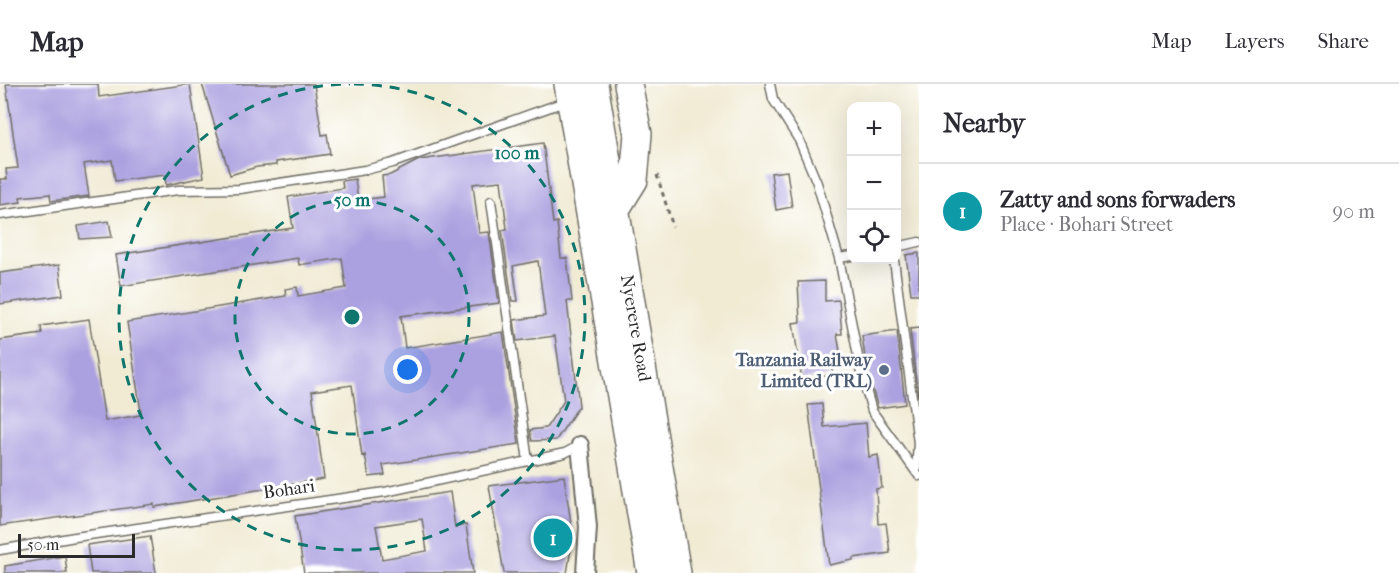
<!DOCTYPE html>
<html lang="en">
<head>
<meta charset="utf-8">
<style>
  :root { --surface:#fff; --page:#f7f7f7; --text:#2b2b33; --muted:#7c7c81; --line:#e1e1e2; --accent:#d1495b }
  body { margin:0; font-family:"IM FELL French Canon",serif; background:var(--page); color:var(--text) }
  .controls { position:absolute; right:18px; top:18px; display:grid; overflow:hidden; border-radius:12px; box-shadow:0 6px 24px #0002 }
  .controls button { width:54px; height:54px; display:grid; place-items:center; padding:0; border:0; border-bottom:2px solid var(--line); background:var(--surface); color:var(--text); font:30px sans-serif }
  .scale { position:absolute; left:18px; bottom:15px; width:117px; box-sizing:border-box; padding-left:6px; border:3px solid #2b2b2b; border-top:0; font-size:16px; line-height:21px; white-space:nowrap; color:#2b2b2b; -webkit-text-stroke:4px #fff; paint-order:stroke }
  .you { position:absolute; left:408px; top:286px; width:21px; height:21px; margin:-15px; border:4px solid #fff; border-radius:50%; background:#1a73e8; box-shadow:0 0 0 9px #1a73e833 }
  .badge { display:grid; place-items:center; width:39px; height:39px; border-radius:50%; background:var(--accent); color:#fff; font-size:20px; font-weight:700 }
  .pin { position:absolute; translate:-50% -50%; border:3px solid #fff; box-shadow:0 2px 6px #0006 }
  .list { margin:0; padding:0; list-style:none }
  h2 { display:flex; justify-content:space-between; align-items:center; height:78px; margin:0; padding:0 24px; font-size:26px }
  h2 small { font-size:20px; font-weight:400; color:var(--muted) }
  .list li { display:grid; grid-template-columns:39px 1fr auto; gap:18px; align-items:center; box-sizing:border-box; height:96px; padding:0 24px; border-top:2px solid var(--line) }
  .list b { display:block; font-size:22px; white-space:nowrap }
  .list p { margin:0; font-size:20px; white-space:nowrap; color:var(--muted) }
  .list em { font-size:20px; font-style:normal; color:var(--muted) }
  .icon { flex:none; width:33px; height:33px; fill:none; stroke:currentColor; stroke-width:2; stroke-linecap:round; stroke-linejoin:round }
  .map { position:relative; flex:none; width:919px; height:489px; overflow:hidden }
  header { display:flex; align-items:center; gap:36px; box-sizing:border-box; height:84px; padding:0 30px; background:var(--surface); border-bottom:2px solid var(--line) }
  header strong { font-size:28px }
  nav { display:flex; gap:33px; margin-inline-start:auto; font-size:21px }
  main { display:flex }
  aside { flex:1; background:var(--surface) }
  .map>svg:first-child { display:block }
</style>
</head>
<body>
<header>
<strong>Map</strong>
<nav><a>Map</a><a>Layers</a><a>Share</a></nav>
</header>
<main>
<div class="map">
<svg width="919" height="489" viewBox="0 0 919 489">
  <rect width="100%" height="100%" fill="#fff"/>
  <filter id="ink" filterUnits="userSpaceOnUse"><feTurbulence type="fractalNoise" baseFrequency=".0167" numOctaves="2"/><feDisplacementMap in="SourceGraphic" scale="12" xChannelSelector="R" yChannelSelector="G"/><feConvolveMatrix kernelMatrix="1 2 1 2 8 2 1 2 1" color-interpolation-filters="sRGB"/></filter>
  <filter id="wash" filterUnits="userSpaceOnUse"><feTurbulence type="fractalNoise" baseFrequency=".008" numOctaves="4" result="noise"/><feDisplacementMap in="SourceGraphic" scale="24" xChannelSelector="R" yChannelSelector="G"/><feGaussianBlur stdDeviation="1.35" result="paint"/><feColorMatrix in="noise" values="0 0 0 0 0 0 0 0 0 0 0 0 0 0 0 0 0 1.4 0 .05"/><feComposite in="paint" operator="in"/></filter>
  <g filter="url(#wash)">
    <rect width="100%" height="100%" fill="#f1ebd4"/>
    <g id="blocks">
      <path fill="#aca1e0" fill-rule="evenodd" d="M6 0H98L99 13 190 0 204 93 166 101 165 91 115 97 112 76 84 80 89 112 51 117 50 110 20 113 21 118 0 121V95H7L6 85 18 84Z
        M202 0H314L322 51 327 50 330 70 276 78V81L257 83 230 91Z
        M543 59 553 139 557 138 561 174H567L572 217H567L579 322 556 356 532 357 530 346 546 344 564 317 555 252 517 257 514 236 545 232 538 177 513 182 518 217H512L502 146 507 145 501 97 473 100 479 149 489 148 499 219 401 232 405 264 503 248 519 360 383 381 385 391 369 393 365 371 362 372 352 301 312 307 324 395 154 423V420L0 442V256L42 250 41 242 89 235 105 337 140 331 141 328 127 238 286 212 285 205 297 203 298 212 346 204 342 174 299 181 298 174 121 202 116 171 293 144 288 113 343 104 342 97 355 95 358 116 384 113 382 92 390 91 419 76Z
        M787 87 792 123 776 126 771 89Z
        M109 137 112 153 80 155 78 142Z
        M919 169V210H911L906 171Z
        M59 181 63 211 0 220V189Z
        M825 197V217L839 216 842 250H837L841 273H837L839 279 831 280 833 291 802 296 793 239 800 238 798 198Z
        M919 244V312H918L910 245Z
        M897 247 905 320 878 324 867 287 862 252Z
        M822 320 824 343 866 339 869 373 878 371 882 404 876 405 878 440 886 439 890 469 853 474V476L829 481 808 321Z
        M564 392 573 453 567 489H504L489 402Z
        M450 408 455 443 466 441 473 489H304L295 432ZM422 435 427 467 382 475 376 442Z
        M150 452 156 489H91L87 461Z
        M65 472 67 489H5V482Z"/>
    </g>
  </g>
  <g filter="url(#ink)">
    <use href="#blocks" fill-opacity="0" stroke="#706e66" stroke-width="1.5"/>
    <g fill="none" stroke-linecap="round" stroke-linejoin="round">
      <g stroke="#706e66" stroke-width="11">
        <path id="service" d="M770 0 773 15 799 56 817 99 839 174 861 288 872 327 919 392
          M491 117 528 377
          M0 131 178 106 240 105 365 86 393 79 556 21
          M896 163 919 158
          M839 174 852 172
          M894 176 918 359 916 388
          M0 466 75 453 385 408 565 369 580 361"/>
      </g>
      <g stroke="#706e66" stroke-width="20">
        <path id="minor" d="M580 361 588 443 585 489"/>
      </g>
      <g stroke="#706e66" stroke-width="30">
        <path id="trunk" d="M568 0 651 489
          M594 0 677 489
          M616 125 634 96 638 50 628 0"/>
      </g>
      <path stroke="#706e66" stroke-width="3" stroke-dasharray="4.5 4.5" stroke-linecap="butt" d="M657 91 673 143"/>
      <use href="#service" stroke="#fff" stroke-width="8"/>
      <use href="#minor" stroke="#fff" stroke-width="16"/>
      <use href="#trunk" stroke="#fff" stroke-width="27"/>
    </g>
  </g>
  <g fill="none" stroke="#0f766e" stroke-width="3" stroke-dasharray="10 8">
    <circle cx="352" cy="233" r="117"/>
    <path d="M354 0A233 233 0 1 1 350 0"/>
  </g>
  <circle fill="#5c6f8a" stroke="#fff" stroke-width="2" cx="884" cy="286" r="6"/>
  <g text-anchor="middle" stroke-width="6" stroke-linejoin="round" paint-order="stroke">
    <g font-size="18" fill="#2b2b2b" stroke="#fff">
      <text transform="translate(636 244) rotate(80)" y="6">Nyerere Road</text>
      <text transform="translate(289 405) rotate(-8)" y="6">Bohari</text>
    </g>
    <g font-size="18" font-weight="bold" fill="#4e5e75" stroke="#fff" text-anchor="end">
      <text x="872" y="282">Tanzania Railway<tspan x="872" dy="21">Limited (TRL)</tspan></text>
    </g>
  </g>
  <circle cx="352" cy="233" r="9" fill="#0f766e" stroke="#fff" stroke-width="3"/>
  <g font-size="18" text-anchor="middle" font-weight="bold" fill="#0f766e" stroke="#fff" stroke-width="6" stroke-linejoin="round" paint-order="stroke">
    <text x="517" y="75">100 m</text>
    <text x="352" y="122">50 m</text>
  </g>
</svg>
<div class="controls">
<button>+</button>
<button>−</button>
<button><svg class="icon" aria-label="locate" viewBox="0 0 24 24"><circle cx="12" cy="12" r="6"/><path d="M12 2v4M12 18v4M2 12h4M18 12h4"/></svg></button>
</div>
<div class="scale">50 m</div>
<div class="you"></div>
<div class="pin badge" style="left:553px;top:454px;background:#0f9aa8">1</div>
</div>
<aside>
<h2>Nearby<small></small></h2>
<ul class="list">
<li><span class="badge" style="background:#0f9aa8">1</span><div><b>Zatty and sons forwaders</b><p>Place · Bohari Street</p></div><em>90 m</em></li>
</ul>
</aside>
</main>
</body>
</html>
